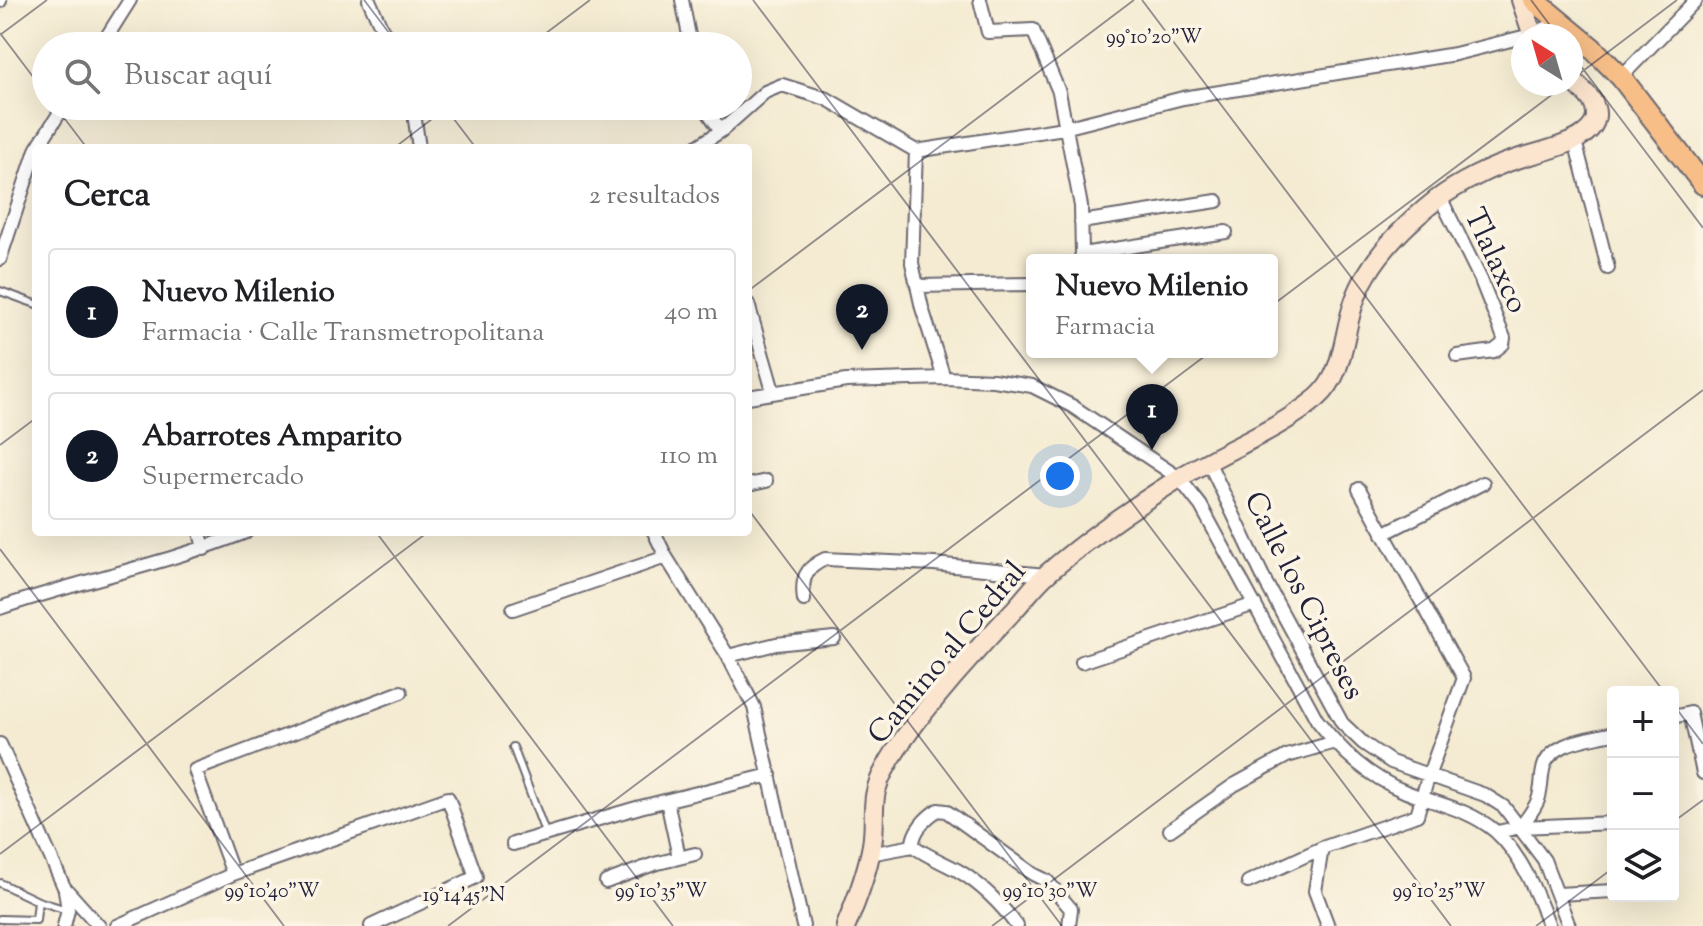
<!DOCTYPE html>
<html lang="es">
<head>
<meta charset="utf-8">
<style>
  :root { --surface:#fff; --page:#f2f2f2; --text:#202124; --muted:#757577; --line:#e0e0e0; --accent:#111827 }
  body { margin:0; font-family:"Sorts Mill Goudy",serif; background:var(--page); color:var(--text) }
  .controls { position:absolute; right:24px; bottom:24px; display:grid; overflow:hidden; border-radius:8px; box-shadow:0 8px 32px #0002 }
  .controls button { width:72px; height:72px; display:grid; place-items:center; padding:0; border:0; border-bottom:2px solid var(--line); background:var(--surface); color:var(--text); font:40px sans-serif }
  .compass { position:absolute; left:1511px; top:24px; width:72px; height:72px; border-radius:50%; background:var(--surface); box-shadow:0 8px 32px #0002; rotate:323deg }
  .you { position:absolute; left:1060px; top:476px; width:28px; height:28px; margin:-20px; border:6px solid #fff; border-radius:50%; background:#1a73e8; box-shadow:0 0 0 12px #1a73e833 }
  .badge { display:grid; place-items:center; width:52px; height:52px; border-radius:50%; background:var(--accent); color:#fff; font-size:26px; font-weight:700 }
  .pin { position:absolute; translate:-50% -66px; filter:drop-shadow(0 2px 4px #0008) }
  .pin::after { content:''; position:absolute; top:42px; width:28px; height:24px; background:inherit; clip-path:polygon(0 0,100% 0,50% 100%) }
  .popup { position:absolute; left:1026px; top:254px; width:252px; height:104px; box-sizing:border-box; display:grid; place-content:center; border-radius:8px; background:var(--surface); filter:drop-shadow(0 2px 6px #0005); font-size:26px; white-space:nowrap; color:var(--muted) }
  .popup b { font-size:30px; color:var(--text) }
  .popup::after { content:''; position:absolute; left:50%; top:100%; margin-left:-16px; border:16px solid transparent; border-top-color:var(--surface) }
  .list { margin:0; padding:0; list-style:none }
  h2 { display:flex; justify-content:space-between; align-items:center; height:104px; margin:0; padding:0 32px; font-size:34px }
  h2 small { font-size:26px; font-weight:400; color:var(--muted) }
  .list li { display:grid; grid-template-columns:52px 1fr auto; gap:24px; align-items:center; box-sizing:border-box; height:128px; margin:0 16px 16px; padding:0 16px; border:2px solid var(--line); border-radius:8px }
  .list b { display:block; font-size:30px; white-space:nowrap }
  .list p { margin:0; font-size:26px; white-space:nowrap; color:var(--muted) }
  .list em { font-size:26px; font-style:normal; color:var(--muted) }
  .icon { flex:none; width:44px; height:44px; fill:none; stroke:currentColor; stroke-width:2; stroke-linecap:round; stroke-linejoin:round }
  .map { position:relative; flex:none; width:1703px; height:926px; overflow:hidden }
  .search { position:absolute; background:var(--surface); box-shadow:0 8px 32px #0002; left:32px; top:32px; width:720px; height:88px; display:flex; align-items:center; gap:20px; box-sizing:border-box; padding:0 28px; border-radius:44px; color:var(--muted); font-size:30px }
  .panel { position:absolute; background:var(--surface); box-shadow:0 8px 32px #0002; left:32px; top:144px; width:720px; height:392px; border-radius:8px }
  .map>svg:first-child { display:block }
</style>
</head>
<body>
<div class="map">
<svg width="1703" height="926" viewBox="0 0 1703 926">
  <rect width="100%" height="100%" fill="#fcf5e5"/>
  <filter id="ink" filterUnits="userSpaceOnUse"><feTurbulence type="fractalNoise" baseFrequency=".0125" numOctaves="2"/><feDisplacementMap in="SourceGraphic" scale="16" xChannelSelector="R" yChannelSelector="G"/><feConvolveMatrix kernelMatrix="1 2 1 2 8 2 1 2 1" color-interpolation-filters="sRGB"/></filter>
  <filter id="wash" filterUnits="userSpaceOnUse"><feTurbulence type="fractalNoise" baseFrequency=".006" numOctaves="4" result="noise"/><feDisplacementMap in="SourceGraphic" scale="32" xChannelSelector="R" yChannelSelector="G"/><feGaussianBlur stdDeviation="1.8" result="paint"/><feColorMatrix in="noise" values="0 0 0 0 0 0 0 0 0 0 0 0 0 0 0 0 0 1.4 0 .05"/><feComposite in="paint" operator="in"/></filter>
  <g filter="url(#wash)">
    <rect width="100%" height="100%" fill="#f4ebd2"/>
  </g>
  <g filter="url(#ink)">
    <g fill="none" stroke-linecap="round" stroke-linejoin="round">
      <g stroke="#6c6870" stroke-width="10">
        <path id="lane" d="M0 291 36 304
          M513 747 546 835
          M0 883 38 901 67 910
          M0 919 36 920 38 901"/>
      </g>
      <g stroke="#6c6870" stroke-width="16">
        <path id="street" d="M369 0 382 29 394 46
          M682 0 691 46
          M980 0 988 32 1033 30 1059 92 1081 206 1082 254 1080 260
          M0 1V0
          M1526 36 1561 22
          M101 46 130 0
          M1621 77 1696 0
          M413 106 419 148
          M704 106 721 131
          M1575 141 1608 268
          M37 148 64 106
          M695 148 721 131 765 92 782 85 827 99 916 151 1064 128 1183 98 1455 54 1523 37
          M916 151 912 263 922 308 944 378
          M1440 197 1481 280 1504 338 1503 344 1494 351 1457 356
          M1081 222 1217 201
          M1082 254 1226 232
          M0 259 36 150
          M917 286 1032 284
          M748 304 773 391
          M748 397 846 381 944 378 993 380 1032 386 1072 406 1179 478 1201 506 1317 720C1342 752 1367 776 1406 792 1437 804 1469 809 1495 831 1521 854 1537 894 1549 926
          M1208 461 1266 583 1342 723 1363 743 1391 762 1485 795 1504 807 1544 860 1569 926
          M748 485 766 481
          M200 532 204 549
          M654 532 666 557 728 656 754 707 803 926
          M1383 534 1483 483
          M804 600C801 579 805 568 825 559L934 564 1046 575
          M0 608C82 580 166 564 246 532
          M513 609 666 557
          M728 656 776 644 834 638
          M1082 662 1255 604
          M1673 717 1690 713 1703 773
          M0 744 64 887 99 926
          M667 801 679 857
          M1521 827C1526 819 1534 810 1538 800 1546 778 1534 761 1564 746 1578 739 1597 737 1613 733
          M1170 830 1234 785 1287 756 1335 742
          M1497 832 1521 827 1613 823
          M513 844 640 807 770 775
          M913 846C912 832 926 817 938 810L946 811 1033 874 1047 881 1071 909 1069 926
          M870 854 913 846C927 856 942 862 957 870 980 883 1002 905 1017 926
          M233 874 195 770 401 692
          M606 882 654 864 695 854
          M1248 882 1322 848
          M1558 894 1613 891
          M64 926 68 910 65 890
          M117 926 233 874 448 798 476 877 371 926
          M1328 926 1315 891 1322 848 1417 815 1429 774 1464 678 1359 489"/>
      </g>
      <g stroke="#6c6870" stroke-width="22">
        <path id="secondary" d="M1521 0 1533 36
          M846 926C857 899 867 873 872 845 877 816 868 798 885 769 903 735 930 705 954 676 974 653 994 631 1015 609 1026 597 1036 583 1048 573 1089 537 1135 506 1181 477 1225 450 1277 431 1317 398 1343 376 1343 338 1352 309 1364 265 1402 227 1436 200 1459 183 1491 167 1517 159 1540 151 1614 140 1592 101 1587 93 1578 86 1571 79"/>
      </g>
      <g stroke="#6c6870" stroke-width="24">
        <path id="primary" d="M1534 0 1592 48 1621 77 1703 184"/>
      </g>
      <use href="#lane" stroke="#fff" stroke-width="6"/>
      <use href="#street" stroke="#fff" stroke-width="12"/>
      <use href="#secondary" stroke="#fce5cf" stroke-width="18"/>
      <use href="#primary" stroke="#f7be88" stroke-width="20"/>
    </g>
  </g>
  <path fill="none" stroke="#22223b" stroke-width="2" stroke-opacity="0.45" d="M364 0 399 46M753 0 1451 926M1142 0 1664 692M1531 0 1558 36M0 33 46 94M0 35 47 0M529 46 590 0M1571 53 1703 228M1571 80 1677 0M55 106 87 148M444 106 476 148M394 148 449 106M748 291 1134 0M0 445 36 418M748 509 1062 926M376 532 673 926M0 549 284 926M1673 704 1703 744M1673 822 1703 800M0 854 428 532M448 926 1566 84M992 926 1703 390M1536 926 1613 868"/>
  <g text-anchor="middle" stroke-width="7" stroke-linejoin="round" paint-order="stroke">
    <g font-size="30" fill="#22223b" stroke="#fcf5e5">
      <text transform="translate(1497 260) rotate(65)" y="10">Tlalaxco</text>
      <text transform="translate(1305 595) rotate(63)" y="10">Calle los Cipreses</text>
      <text transform="translate(946 652) rotate(-50)" y="10">Camino al Cedral</text>
    </g>
  </g>
  <g font-size="20" text-anchor="middle" fill="#22223b" stroke="#fcf5e5" stroke-width="7" stroke-linejoin="round" paint-order="stroke">
    <text x="1154" y="43">99°10'20"W</text>
    <text x="272" y="897">99°10'40"W</text>
    <text x="661" y="897">99°10'35"W</text>
    <text x="1050" y="897">99°10'30"W</text>
    <text x="1439" y="897">99°10'25"W</text>
    <text x="464" y="901">19°14'45"N</text>
  </g>
</svg>
<div class="controls">
<button>+</button>
<button>−</button>
<button><svg class="icon" aria-label="layers" viewBox="0 0 24 24"><path d="M12 4l9 5-9 5-9-5zM3 14l9 5 9-5"/></svg></button>
</div>
<svg class="compass" viewBox="-18 -18 36 36"><path d="M0-13l5 13h-10z" fill="#e53935"/><path d="M0 13l5-13h-10z" fill="#757577"/></svg>
<div class="you"></div>
<div class="pin badge" style="left:1152px;top:450px">1</div>
<div class="popup"><b>Nuevo Milenio</b>Farmacia</div>
<div class="pin badge" style="left:862px;top:350px">2</div>
<div class="search"><svg class="icon" aria-label="search" viewBox="0 0 24 24"><circle cx="10" cy="10" r="6"/><path d="M15 15l6 6"/></svg>Buscar aquí</div>
<section class="panel">
<h2>Cerca<small>2 resultados</small></h2>
<ul class="list">
<li><span class="badge">1</span><div><b>Nuevo Milenio</b><p>Farmacia · Calle Transmetropolitana</p></div><em>40 m</em></li>
<li><span class="badge">2</span><div><b>Abarrotes Amparito</b><p>Supermercado</p></div><em>110 m</em></li>
</ul>
</section>
</div>
</body>
</html>
